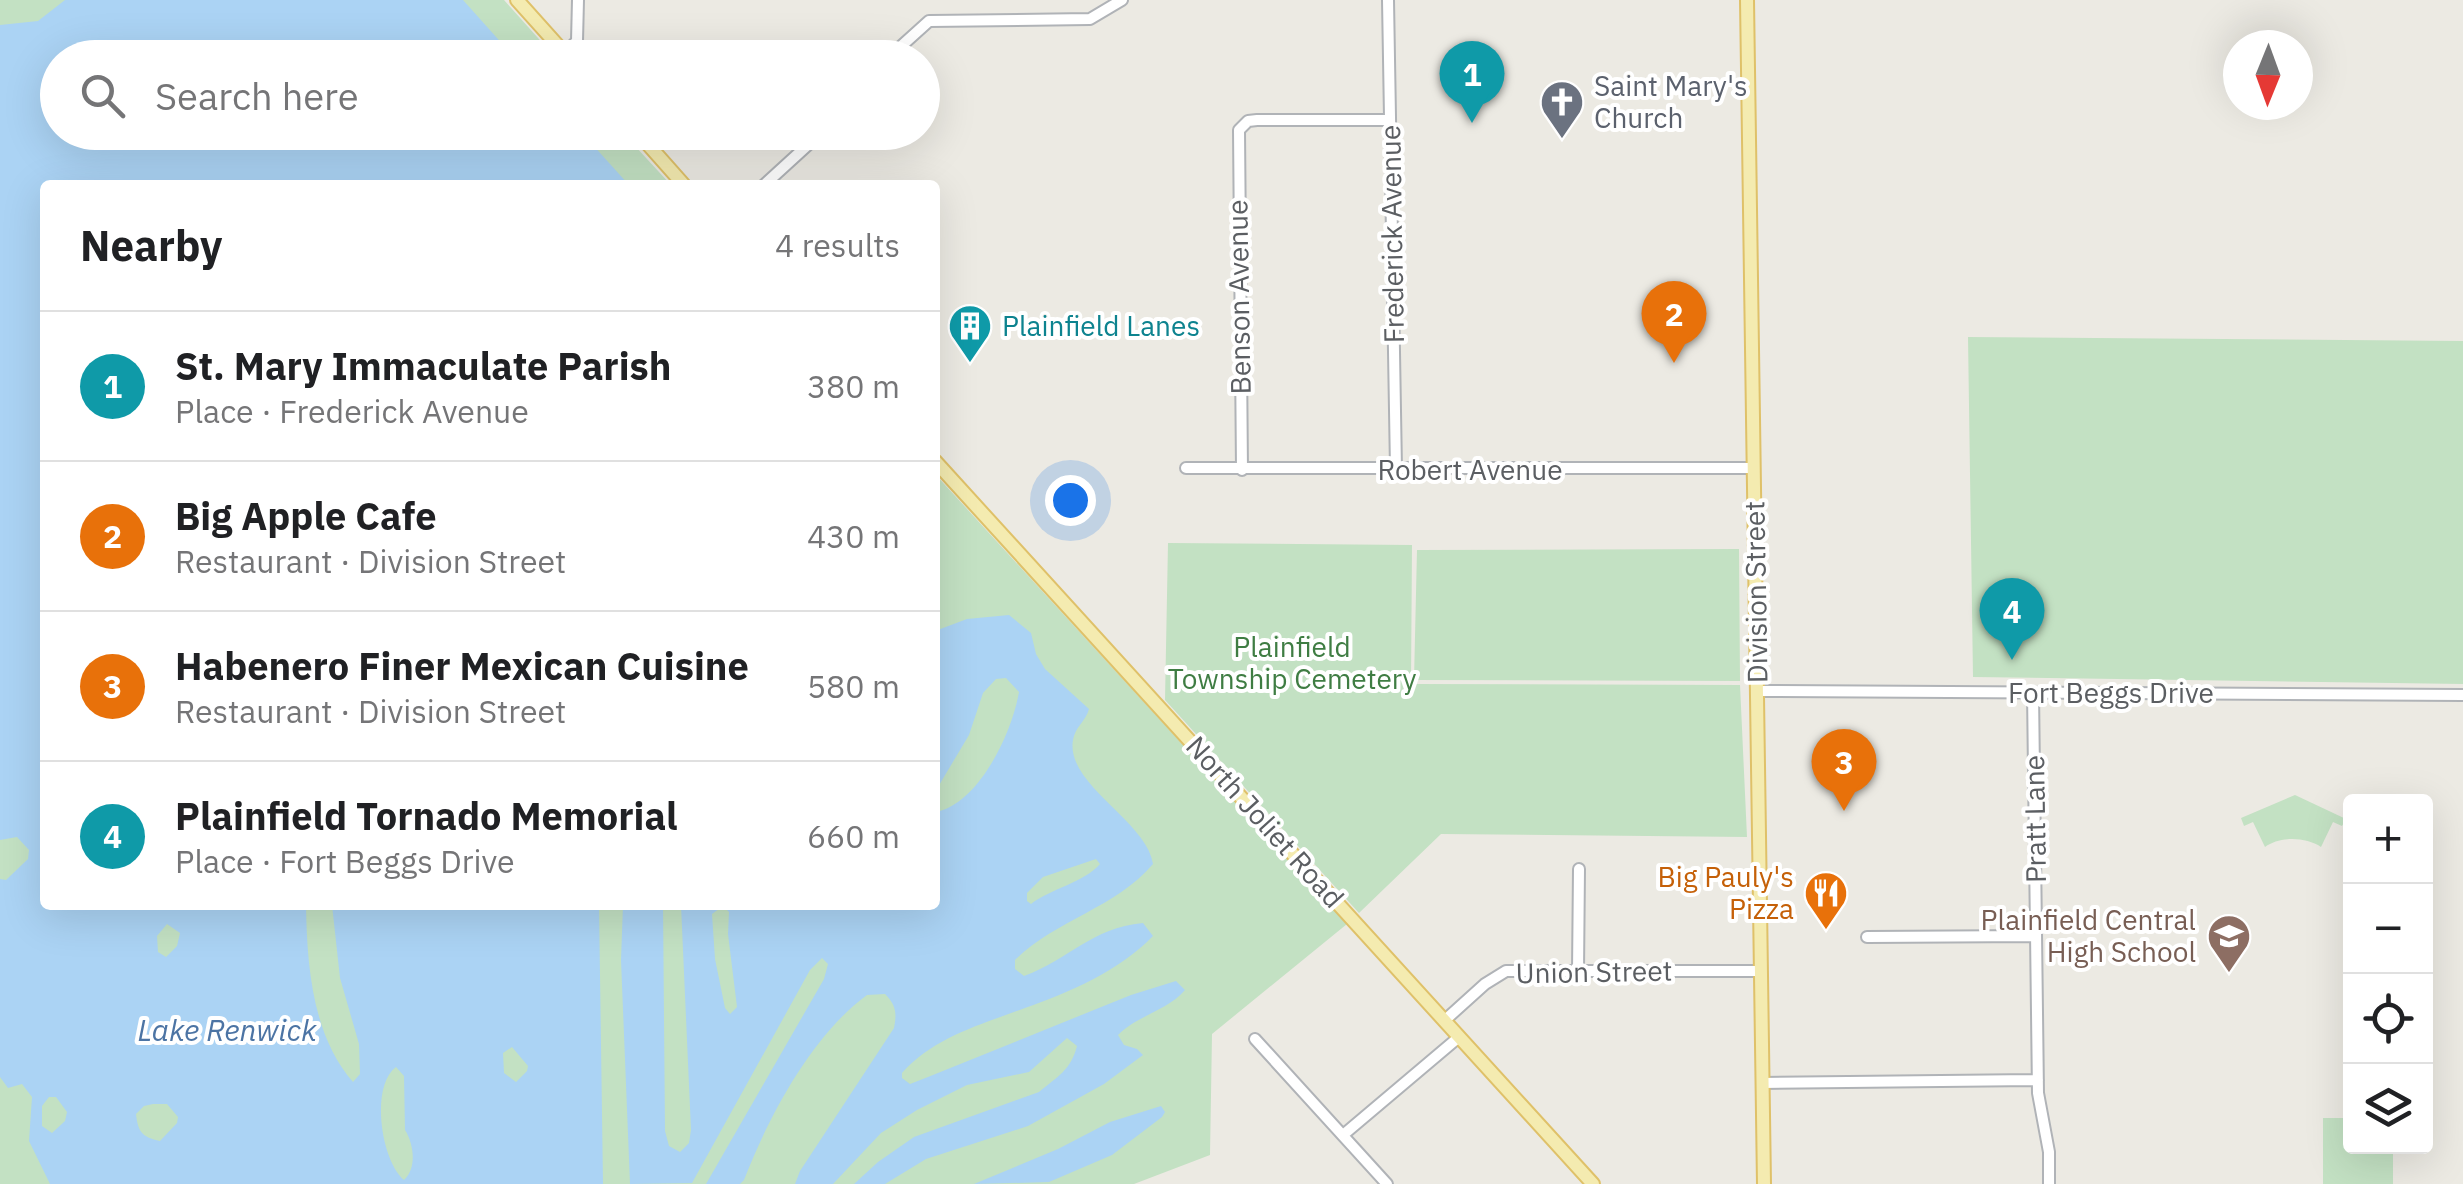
<!DOCTYPE html>
<html lang="en">
<head>
<meta charset="utf-8">
<style>
  :root { --surface:#fff; --page:#f6f6f6; --text:#202124; --muted:#757577; --line:#e0e0e0; --accent:#d35142 }
  body { margin:0; font-family:"IBM Plex Sans",sans-serif; background:var(--page); color:var(--text) }
  .controls { position:absolute; right:30px; bottom:30px; display:grid; overflow:hidden; border-radius:10px; box-shadow:0 10px 40px #0002 }
  .controls button { width:90px; height:90px; display:grid; place-items:center; padding:0; border:0; border-bottom:2px solid var(--line); background:var(--surface); color:var(--text); font:50px sans-serif }
  .compass { position:absolute; left:2223px; top:30px; width:90px; height:90px; border-radius:50%; background:var(--surface); box-shadow:0 10px 40px #0002; rotate:181deg }
  .you { position:absolute; left:1070px; top:500px; width:35px; height:35px; margin:-25px; border:8px solid #fff; border-radius:50%; background:#1a73e8; box-shadow:0 0 0 15px #1a73e833 }
  .badge { display:grid; place-items:center; width:65px; height:65px; border-radius:50%; background:var(--accent); color:#fff; font-size:32px; font-weight:700 }
  .pin { position:absolute; translate:-50% -82px; filter:drop-shadow(0 2px 5px #0008) }
  .pin::after { content:''; position:absolute; top:52px; width:35px; height:30px; background:inherit; clip-path:polygon(0 0,100% 0,50% 100%) }
  .list { margin:0; padding:0; list-style:none }
  h2 { display:flex; justify-content:space-between; align-items:center; height:130px; margin:0; padding:0 40px; font-size:42px }
  h2 small { font-size:32px; font-weight:400; color:var(--muted) }
  .list li { display:grid; grid-template-columns:65px 1fr auto; gap:30px; align-items:center; box-sizing:border-box; height:150px; padding:0 40px; border-top:2px solid var(--line) }
  .list b { display:block; font-size:38px; white-space:nowrap }
  .list p { margin:0; font-size:32px; white-space:nowrap; color:var(--muted) }
  .list em { font-size:32px; font-style:normal; color:var(--muted) }
  .icon { flex:none; width:55px; height:55px; fill:none; stroke:currentColor; stroke-width:2; stroke-linecap:round; stroke-linejoin:round }
  .map { position:relative; flex:none; width:2463px; height:1184px; overflow:hidden }
  .search { position:absolute; background:var(--surface); box-shadow:0 10px 40px #0002; left:40px; top:40px; width:900px; height:110px; display:flex; align-items:center; gap:25px; box-sizing:border-box; padding:0 35px; border-radius:55px; color:var(--muted); font-size:38px }
  .panel { position:absolute; background:var(--surface); box-shadow:0 10px 40px #0002; left:40px; top:180px; width:900px; height:730px; border-radius:10px }
  .map>svg:first-child { display:block }
</style>
</head>
<body>
<div class="map">
<svg width="2463" height="1184" viewBox="0 0 2463 1184">
  <rect width="100%" height="100%" fill="#eceae3"/>
  <path fill="#c3e1c3" d="M0 0H504L555 57 58 58V132L623 133 671 185H45V905H935V474L1347 924 1212 1034 1210 1155 1134 1184H0Z
    M1968 337 2463 341V684L1973 677Z
    M1168 543 1412 545 1411 684 1740 685 1747 837 1441 834 1359 913 1165 700Z
    M1739 549 1740 681 1414 680 1417 550Z
    M2295 795 2346 819 2342 826 2333 822 2321 847C2306 837 2280 836 2265 847L2253 822 2244 826 2241 818Z
    M2323 1118H2350V1146L2393 1147V1184H2323Z"/>
  <path fill="#abd3f4" fill-rule="evenodd" d="M65 0H463L514 57 58 58V132L582 133 629 185H45V905H306C307 965 312 1035 353 1082L360 1074 359 1044 340 978 332 905H599L603 1184H50L29 1141 32 1097 22 1084 8 1088 0 1077V879L6 880 28 859 29 850 17 837 0 840V25L38 21ZM167 924 180 933 177 946 166 957 158 952 157 936ZM512 1047 528 1066 527 1071 516 1082 504 1073 503 1053ZM396 1067 404 1076 405 1130C414 1144 417 1168 404 1180 381 1161 370 1086 396 1067ZM56 1097 67 1112 65 1121 52 1133 42 1126V1106L49 1097ZM153 1104H167L178 1117 177 1123 160 1141C142 1137 138 1132 136 1114L144 1106Z
    M1009 615 1031 633 1036 654 1045 669 1089 709C1086 720 1077 726 1074 736 1060 782 1147 820 1153 864 1116 908 1055 920 1015 960V969L1024 976C1070 959 1091 928 1143 923L1153 936C1119 971 1070 992 1025 1008 980 1025 934 1037 902 1073V1078L910 1084 928 1077 1131 995 1176 981 1185 990C1167 1011 1138 1015 1118 1035L1124 1045 1137 1049 1143 1055 1104 1084 1028 1126 926 1159 885 1184H854L878 1162 914 1137 1039 1092C1057 1077 1071 1070 1077 1046L1067 1038 1029 1072 967 1085 917 1110 881 1133 833 1184H795L800 1171 894 1028C897 1013 896 1005 885 994L867 995C811 1036 768 1118 744 1180L740 1184H706L824 979 828 964 822 958 810 970 692 1183 630 1184 621 960 623 905H663L665 1131 669 1146 680 1152 689 1143 691 1130 681 905H935V807L940 811C981 799 1012 732 1019 692L1006 678 996 679 983 693 969 735 935 792V631L967 619ZM1096 859 1100 864C1083 883 1052 888 1031 904L1027 901V893L1043 877ZM723 906 729 912 728 934 737 1007 730 1014 725 1008 715 959 712 914Z
    M1161 1106 1165 1112 1162 1117 1112 1155 1049 1182 974 1184 1058 1149 1110 1122Z"/>
  <g fill="none" stroke-linecap="round" stroke-linejoin="round">
    <g stroke="#b0b3b7" stroke-width="14">
      <path id="minor" d="M1388 0 1396 469
        M565 53 577 41 578 0
        M888 58 929 21 1090 19 1122 0
        M764 185 822 132
        M1186 468H1754
        M1242 470 1239 130 1248 121 1257 120H1390
        M1758 691 2463 695
        M2033 692 2038 1093 2049 1152V1184
        M1867 937 2036 936
        M1578 971 1579 869
        M1444 1021 1485 984 1506 971H1761
        M1255 1039 1387 1184
        M1762 1083 2038 1080
        M1343 1135 1459 1037"/>
    </g>
    <g stroke="#dfc169" stroke-width="16">
      <path id="major" d="M517 0 569 58
        M1747 0 1764 1184
        M637 132 684 185
        M935 461 1593 1184"/>
    </g>
    <use href="#minor" stroke="#fff" stroke-width="10"/>
    <use href="#major" stroke="#f4ebb0" stroke-width="12"/>
  </g>
  <defs>
    <g id="church-pin" transform="scale(2.25)"><path d="M0 17L-7.5 6A9.5 9.5 0 1 1 7.5 6Z" fill="#6b7280" stroke="#fff"/><path d="M-1.2-6h2.4v3.5h3.3v2.4h-3.3V6h-2.4V-.1h-3.3v-2.4h3.3Z" fill="#fff"/></g>
    <g id="building-pin" transform="scale(2.25)"><path d="M0 17L-7.5 6A9.5 9.5 0 1 1 7.5 6Z" fill="#0f9aa8" stroke="#fff"/><path d="M-4-6H4V6H1V3H-1V6H-4ZM-2.5-4.3h1.7v1.8h-1.7ZM.8-4.3h1.7v1.8H.8ZM-2.5-1h1.7V.8h-1.7ZM.8-1h1.7V.8H.8Z" fill="#fff"/></g>
    <g id="restaurant-pin" transform="scale(2.25)"><path d="M0 17L-7.5 6A9.5 9.5 0 1 1 7.5 6Z" fill="#e8710a" stroke="#fff"/><path d="M-5-6h1v4h1v-4h1v4h1v-4h1v5L-1.5 .5V6h-2V.5L-5-1ZM5-6V6H3V1.5H1.5Q1.5-4 5-6Z" fill="#fff"/></g>
    <g id="school-pin" transform="scale(2.25)"><path d="M0 17L-7.5 6A9.5 9.5 0 1 1 7.5 6Z" fill="#8d6e63" stroke="#fff"/><path d="M0-5L7-2L0 1L-7-2ZM-4 1L0 2.5L4 1V4Q0 6-4 4Z" fill="#fff"/></g>
  </defs>
  <g fill-rule="evenodd">
    <use href="#church-pin" x="1562" y="102"/>
    <use href="#building-pin" x="970" y="326"/>
    <use href="#restaurant-pin" x="1826" y="893"/>
    <use href="#school-pin" x="2229" y="936"/>
  </g>
  <g text-anchor="middle" stroke-width="8" stroke-linejoin="round" paint-order="stroke">
    <g font-size="28" fill="#5b616d" stroke="#fff" text-anchor="start">
      <text x="1594" y="96">Saint Mary's<tspan x="1594" dy="32">Church</tspan></text>
    </g>
    <g font-size="28" fill="#5b5e62" stroke="#fff">
      <text transform="translate(1392 234) rotate(-91)" y="10">Frederick Avenue</text>
      <text transform="translate(1239 297) rotate(-91)" y="10">Benson Avenue</text>
      <text x="1470" y="480">Robert Avenue</text>
      <text transform="translate(1756 592) rotate(-91)" y="10">Division Street</text>
      <text x="2111" y="703">Fort Beggs Drive</text>
      <text transform="translate(2035 819) rotate(-91)" y="10">Pratt Lane</text>
      <text transform="translate(1265 822) rotate(48)" y="10">North Joliet Road</text>
      <text transform="translate(1594 972) rotate(-1)" y="10">Union Street</text>
    </g>
    <g font-size="28" fill="#0d838f" stroke="#fff" text-anchor="start">
      <text x="1002" y="336">Plainfield Lanes</text>
    </g>
    <g font-size="28" fill="#3f7d43" stroke="#fff">
      <text x="1292" y="657">Plainfield<tspan x="1292" dy="32">Township Cemetery</tspan></text>
    </g>
    <g font-size="28" fill="#c56008" stroke="#fff" text-anchor="end">
      <text x="1794" y="887">Big Pauly's<tspan x="1794" dy="32">Pizza</tspan></text>
    </g>
    <g font-size="28" fill="#785e54" stroke="#fff" text-anchor="end">
      <text x="2196" y="930">Plainfield Central<tspan x="2196" dy="32">High School</tspan></text>
    </g>
    <g font-size="30" font-style="italic" fill="#4c74a4" stroke="#fff">
      <text x="227" y="1041">Lake Renwick</text>
    </g>
  </g>
</svg>
<div class="controls">
<button>+</button>
<button>−</button>
<button><svg class="icon" aria-label="locate" viewBox="0 0 24 24"><circle cx="12" cy="12" r="6"/><path d="M12 2v4M12 18v4M2 12h4M18 12h4"/></svg></button>
<button><svg class="icon" aria-label="layers" viewBox="0 0 24 24"><path d="M12 4l9 5-9 5-9-5zM3 14l9 5 9-5"/></svg></button>
</div>
<svg class="compass" viewBox="-18 -18 36 36"><path d="M0-13l5 13h-10z" fill="#e53935"/><path d="M0 13l5-13h-10z" fill="#757577"/></svg>
<div class="you"></div>
<div class="pin badge" style="left:1472px;top:123px;background:#0f9aa8">1</div>
<div class="pin badge" style="left:1674px;top:363px;background:#e8710a">2</div>
<div class="pin badge" style="left:1844px;top:811px;background:#e8710a">3</div>
<div class="pin badge" style="left:2012px;top:660px;background:#0f9aa8">4</div>
<div class="search"><svg class="icon" aria-label="search" viewBox="0 0 24 24"><circle cx="10" cy="10" r="6"/><path d="M15 15l6 6"/></svg>Search here</div>
<section class="panel">
<h2>Nearby<small>4 results</small></h2>
<ul class="list">
<li><span class="badge" style="background:#0f9aa8">1</span><div><b>St. Mary Immaculate Parish</b><p>Place · Frederick Avenue</p></div><em>380 m</em></li>
<li><span class="badge" style="background:#e8710a">2</span><div><b>Big Apple Cafe</b><p>Restaurant · Division Street</p></div><em>430 m</em></li>
<li><span class="badge" style="background:#e8710a">3</span><div><b>Habenero Finer Mexican Cuisine</b><p>Restaurant · Division Street</p></div><em>580 m</em></li>
<li><span class="badge" style="background:#0f9aa8">4</span><div><b>Plainfield Tornado Memorial</b><p>Place · Fort Beggs Drive</p></div><em>660 m</em></li>
</ul>
</section>
</div>
</body>
</html>
